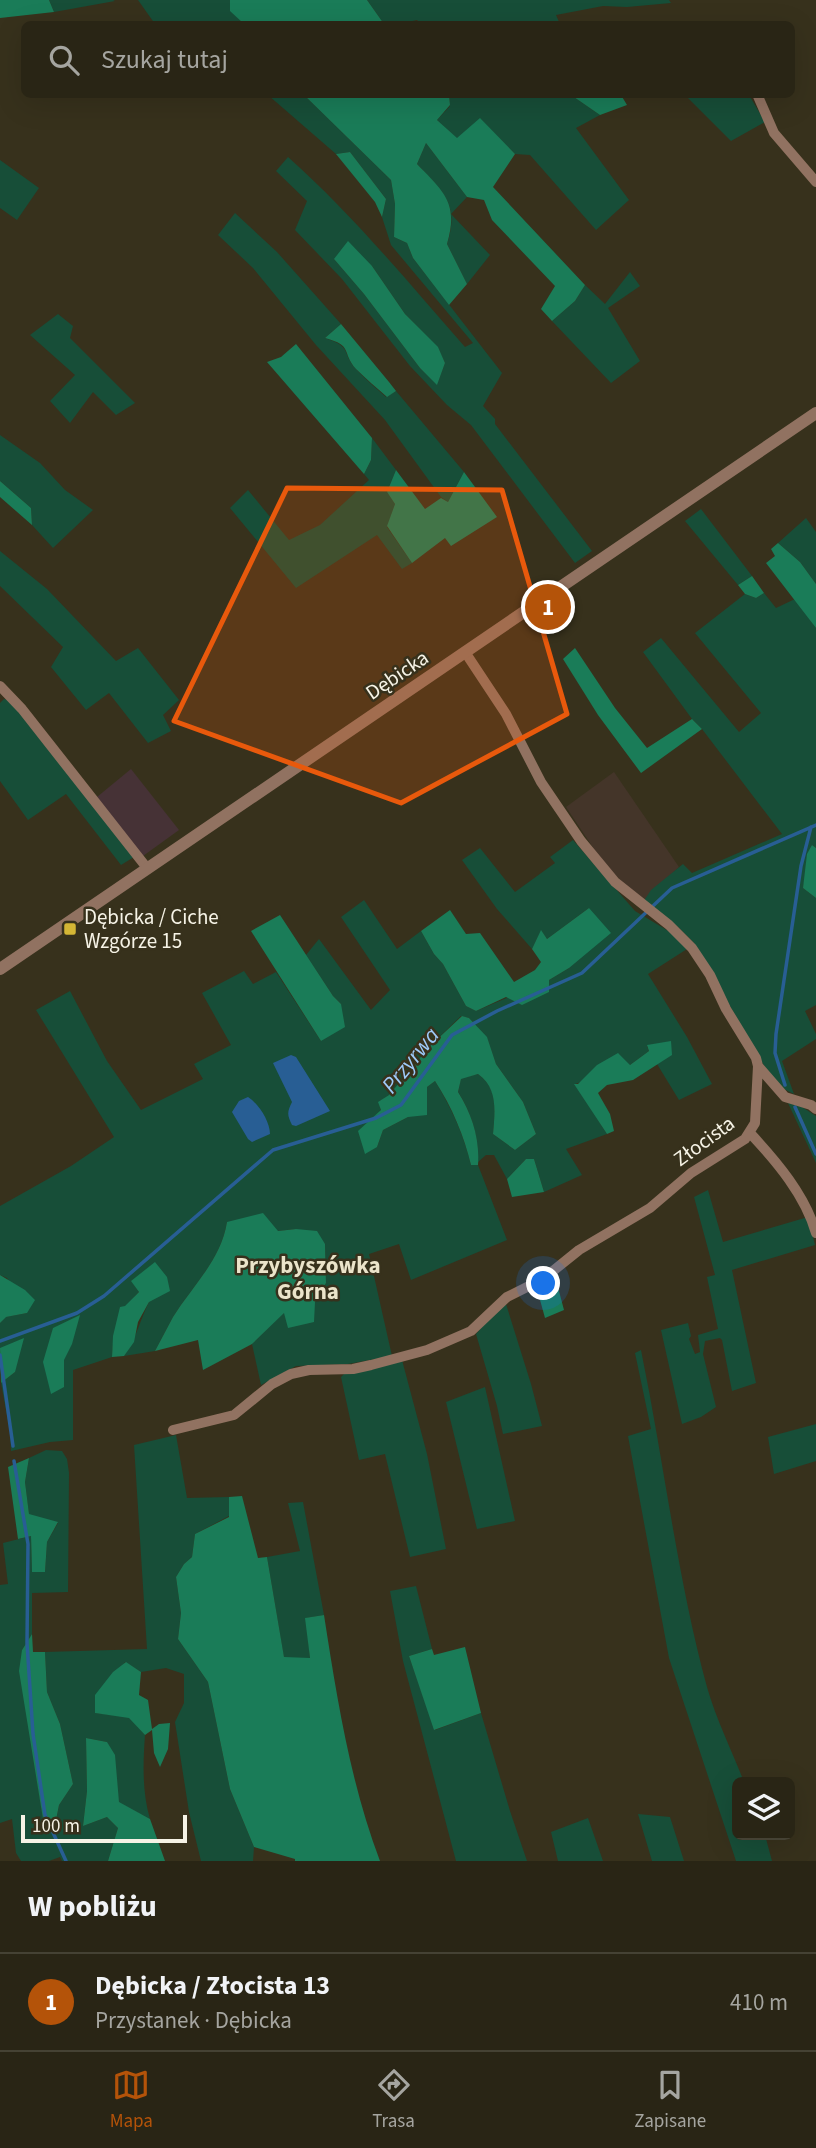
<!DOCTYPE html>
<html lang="pl">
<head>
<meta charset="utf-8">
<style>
  :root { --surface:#292515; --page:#312d1e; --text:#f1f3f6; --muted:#a5a5a0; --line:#454234; --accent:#b45309 }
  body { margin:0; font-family:"Source Sans 3",sans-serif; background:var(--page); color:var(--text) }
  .controls { position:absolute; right:21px; bottom:21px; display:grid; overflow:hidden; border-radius:10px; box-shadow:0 7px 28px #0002 }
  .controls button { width:63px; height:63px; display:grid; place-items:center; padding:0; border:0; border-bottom:2px solid var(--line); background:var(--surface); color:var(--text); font:35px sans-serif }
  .scale { position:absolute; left:21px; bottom:18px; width:166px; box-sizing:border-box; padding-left:7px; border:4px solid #f6f3e6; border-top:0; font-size:19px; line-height:24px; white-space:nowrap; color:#f6f3e6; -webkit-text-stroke:5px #37311c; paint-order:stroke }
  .you { position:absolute; left:544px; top:1284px; width:24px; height:24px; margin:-18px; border:5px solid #fff; border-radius:50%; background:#1a73e8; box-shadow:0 0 0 10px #1a73e833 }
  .badge { display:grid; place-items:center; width:46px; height:46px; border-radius:50%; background:var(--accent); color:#fff; font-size:23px; font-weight:700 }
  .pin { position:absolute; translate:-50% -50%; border:4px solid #fff; box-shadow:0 2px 7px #0006 }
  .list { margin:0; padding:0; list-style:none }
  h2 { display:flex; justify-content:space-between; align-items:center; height:91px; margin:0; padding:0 28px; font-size:30px }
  h2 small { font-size:23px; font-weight:400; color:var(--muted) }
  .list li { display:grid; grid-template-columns:46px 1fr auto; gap:21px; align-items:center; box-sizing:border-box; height:98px; padding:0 28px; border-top:2px solid var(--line) }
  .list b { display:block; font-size:26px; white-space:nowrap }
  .list p { margin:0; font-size:23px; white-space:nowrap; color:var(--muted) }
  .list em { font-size:23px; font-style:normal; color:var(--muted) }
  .icon { flex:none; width:38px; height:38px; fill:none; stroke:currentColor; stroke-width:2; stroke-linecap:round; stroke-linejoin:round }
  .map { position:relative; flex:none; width:816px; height:1861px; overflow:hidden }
  .search { position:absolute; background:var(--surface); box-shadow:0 7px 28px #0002; left:21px; right:21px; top:21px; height:77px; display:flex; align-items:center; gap:18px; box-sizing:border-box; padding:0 24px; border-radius:10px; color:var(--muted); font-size:26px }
  .sheet { height:189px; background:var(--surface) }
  nav { display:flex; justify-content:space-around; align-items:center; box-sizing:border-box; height:98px; border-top:2px solid var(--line); background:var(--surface); font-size:19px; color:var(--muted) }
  nav a { display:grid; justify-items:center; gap:4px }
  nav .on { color:var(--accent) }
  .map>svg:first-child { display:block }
</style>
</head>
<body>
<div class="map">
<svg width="816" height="1861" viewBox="0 0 816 1861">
  <rect width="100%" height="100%" fill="#37311c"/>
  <path fill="#463236" d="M131 769 179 830 143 856 97 797Z"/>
  <path fill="#443529" d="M614 772 679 867 643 902 604 864 566 807Z"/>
  <path fill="#174e38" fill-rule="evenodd" d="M49 0H113L115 1 54 12Z
    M138 0H230L231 11 244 24H155Z
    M367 0H669L671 3 627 7 603 6 556 15 560 24H421L417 20 399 24H384Z
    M268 95H304L391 180 395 204 394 237 407 243 413 258 502 373 483 406 495 419V424L592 551 575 563 471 425 447 405 410 366 342 279 295 230 307 201 276 171 288 157C353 215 408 282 465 347L473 343 391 245 382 217 386 199 350 152 336 154ZM334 259 372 266 405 314 438 348 445 363 437 384 420 368 364 294Z
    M449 95H571L600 115 576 128 629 200 596 230 530 155 515 154 480 119 457 139 437 120 450 106Z
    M685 95H749L765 122 731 141Z
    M426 143 467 197 451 214 490 255 467 284 447 244C460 204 443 192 417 164Z
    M0 160 39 188 17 220 0 208Z
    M235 213 277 252 341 324 325 338C353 347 341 352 356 369 365 379 376 388 386 397L396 391 464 472 448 502 441 497 385 420 316 345 253 268 218 235Z
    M630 272 640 286 608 308 640 361 611 383 552 321 575 301 585 285 605 304Z
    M58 314 73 326 70 338 135 403 116 415 93 392 70 423 50 401 75 375 30 335Z
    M0 435 40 463 65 490 93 510 53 548 32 525 31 508 0 481Z
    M372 438 396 470 387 492 395 504 387 527 412 563 402 569 377 535 296 588 230 508 248 490 289 540 320 525 369 480 364 474 371 460Z
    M701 509 752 576 738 585 685 521Z
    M806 518 816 532V584L800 562 778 543Z
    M0 551 47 589 116 661 138 648 179 700 163 715 171 731 148 743 109 693 86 710 51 667 63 647 0 586Z
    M764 593 776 608 795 599 816 628V848L812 845 803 888 816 898V1005L805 1011 816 1034V1039L782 1061 794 1094 780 1087 763 1064 694 943 678 927 643 902 651 890 683 864 692 873 782 834 702 729 692 719 643 652 661 638 739 732 761 713 695 633 745 594 756 598Z
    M4 699 9 700 134 857 121 865 66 794 28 820 0 781V703Z
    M573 840 635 911 675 935 687 949 648 974 687 1037 712 1084 679 1100 657 1064 671 1055 647 1046 649 1051 630 1065 575 1084 607 1134 566 1149 582 1175 544 1192 534 1159H526L507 1179 494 1155H486L478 1162C479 1137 471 1112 458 1092L461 1078 478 1074C499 1089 495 1110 493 1134L515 1150 536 1134 523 1102 496 1064 487 1038 469 1018 461 1016 430 1046 389 1095 379 1102 381 1110 377 1147 383 1130 408 1117 427 1087 435 1081C451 1107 464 1135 471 1165H478L507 1240 411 1280 399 1244 369 1254 392 1356 348 1364 296 1366 261 1385 252 1344 284 1312 315 1302 326 1283 325 1244 296 1229 278 1231 227 1222C221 1260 193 1285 173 1317 167 1328 161 1340 155 1351L124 1356C136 1339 140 1320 149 1302L131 1280 139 1292C120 1311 113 1331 112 1357L73 1370V1440L50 1442 11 1451 10 1432 1 1383 15 1372 0 1348V1323L5 1317 27 1313 7 1278 0 1275V1206L71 1166 114 1137 36 1010 70 991 107 1061 141 1110 203 1079 194 1064 231 1045 202 993 244 971 253 984 276 972 321 1041 341 1004 333 996 306 955 319 939 371 1010 390 990 341 917 364 900 397 949 421 931 434 954 443 964 466 1006 476 1011 549 980 569 968 589 908 547 939 541 931 532 949 497 909 462 860 480 848 515 892 555 863 550 857Z
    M788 1103 802 1107 816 1116V1163Z
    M708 1190 723 1242 808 1217 815 1245 732 1270 756 1383 732 1391 722 1340 720 1338 705 1341 703 1354 716 1407 701 1417 682 1424 661 1330 688 1323 691 1336 689 1339 695 1354 700 1352 698 1335 718 1329 707 1277 715 1275 694 1197Z
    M506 1304 531 1384 542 1426 503 1434 497 1406 476 1334 497 1310Z
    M641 1350C664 1462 677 1577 707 1687 716 1719 732 1751 744 1782H737V1835H765L772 1861H736L669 1658 628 1436 651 1429 635 1353Z
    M402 1360 427 1454 446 1549 410 1557 385 1454 359 1460 341 1377 344 1374Z
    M485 1387 515 1521 477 1529 446 1402Z
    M816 1424V1461L774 1474 768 1437Z
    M176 1435 187 1498 229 1497V1516L195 1534 192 1557 184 1564 176 1577 181 1613 178 1639 208 1682 230 1789 254 1847 253 1861H201L189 1812 175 1722 184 1703V1674L166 1668 141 1672 125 1662 96 1713 129 1717 145 1735C143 1763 142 1792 150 1819L119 1803 107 1742 86 1738 87 1791 83 1826 107 1817 118 1828 108 1861H62L60 1857 49 1861H21L16 1853 12 1819 0 1823V1585L8 1584 3 1543 31 1536 32 1572H45L47 1542 58 1523 29 1515 25 1482 29 1458 46 1450 62 1451 67 1459 69 1473 68 1592 32 1593V1634L22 1650 30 1730 43 1819 56 1820 59 1805 73 1784 60 1724 47 1692 45 1652 147 1649 134 1445Z
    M303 1502 324 1615 306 1618 310 1658H284L267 1557 300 1551 288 1503Z
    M416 1586 432 1649 409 1656 435 1730 481 1713 510 1811 527 1861H456L403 1661 390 1591Z
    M638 1814 670 1817 684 1861H652Z
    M588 1818 603 1861H558L551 1832Z"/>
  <path fill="#1a7c58" d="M0 0H49L54 12 0 18Z
    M230 0H367L384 24H244L230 11Z
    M304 95H449L450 105 437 120 457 138 480 118 515 154 493 187 585 285 575 301 552 321 541 309 555 286 492 220 484 200 467 197 426 143 417 164C444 192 459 203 447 244L467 284 449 305 413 258 407 243 394 237 395 204 391 180Z
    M571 95H621L627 105 600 115Z
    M350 152 386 199 382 217 375 202 336 154Z
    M348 241 372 266 405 314 438 347 445 363 437 385 420 368 364 294 334 259Z
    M341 324 389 382 396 391 387 397C377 388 366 379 356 369 341 352 354 346 325 338Z
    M296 344 372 438 371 460 364 474 267 362 281 357Z
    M396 470 425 509 441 498 448 502 464 472 497 517 451 546 445 538 412 563 387 526 395 504 387 492Z
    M0 481 31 508 32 525 0 497Z
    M778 543 800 562 816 584V628L766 563 775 556 771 549Z
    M752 576 764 593 756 598 745 594 738 585Z
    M575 648 615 708 647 748 692 719 702 729 641 773 598 715 563 659Z
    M812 845 816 848V898L803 888 807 854Z
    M589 908 611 933 569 968 549 980V992L522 1005 506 997 476 1011 466 1006 443 964 434 954 421 931 450 910 466 934 480 933 514 982 535 970 541 962 532 949 541 930 547 939Z
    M280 915 333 996 341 1004 345 1027 321 1041 251 931Z
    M462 1016 469 1018 487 1037 496 1064 523 1102 536 1134 515 1150 493 1134C495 1111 498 1088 478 1074L461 1079 458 1092C472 1114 480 1139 478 1165H471C464 1136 452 1107 435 1081L427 1087V1115L408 1117 383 1130 377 1147 365 1154 358 1131 381 1110 378 1102 389 1095 430 1046Z
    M671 1041 672 1055 633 1080 607 1085 598 1093 610 1114 614 1131 607 1134 574 1084H578L597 1065 618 1053 630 1065 649 1051 647 1045Z
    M526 1159H534L544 1192 512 1197 507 1179Z
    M263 1213 278 1231 296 1229 317 1231 325 1244 326 1283 315 1302 314 1322 288 1328 284 1313 252 1344 203 1370 198 1340 155 1351C161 1340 167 1328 173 1317 193 1285 221 1260 227 1222Z
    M155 1262 167 1277 170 1291 149 1302 138 1322 134 1342 124 1356 112 1357 113 1336 120 1307 125 1306 139 1292 131 1281Z
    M0 1275 25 1290 35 1300 27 1313 6 1317 0 1323Z
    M555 1276 564 1310 545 1318 537 1289Z
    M80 1315 72 1344 64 1360V1387L51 1394 43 1362 53 1328Z
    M24 1338 15 1372 1 1383 0 1348Z
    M29 1458 25 1482 29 1514 58 1522 47 1542 45 1572H32L31 1536 18 1539 8 1467Z
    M242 1496 258 1558 267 1557 284 1657 310 1658 305 1618 324 1615C337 1698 350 1782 380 1861H295V1859L254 1847 230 1789 208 1682 178 1639 181 1613 176 1577 184 1564 192 1557 195 1534 229 1517V1497Z
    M32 1634 33 1652H45L47 1692 60 1724 73 1784 59 1805 56 1820 43 1819 19 1671 22 1650Z
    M465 1647 481 1713 434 1730 409 1656 432 1649 434 1655Z
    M126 1662 141 1672 139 1695 148 1700 152 1729 159 1724 170 1723 168 1749 160 1767 154 1753 152 1730 145 1735 129 1718 95 1713V1695L113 1672Z
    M86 1738 107 1742 115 1755 119 1802 150 1819 165 1861H108L118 1828 107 1817 83 1826 87 1791Z"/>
  <path fill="#285e94" d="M291 1055 296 1057 330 1111 296 1126 292 1125C287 1115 287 1112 292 1102L273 1063Z
    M248 1097C259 1104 270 1122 270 1134L252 1142 248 1139 232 1112 239 1101Z"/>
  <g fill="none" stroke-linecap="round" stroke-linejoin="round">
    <path stroke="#285e94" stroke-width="3.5" d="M785 1085 775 1053 776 1034 801 866 811 827
      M795 1107 816 1154
      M0 1341 77 1313 104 1296 273 1150 376 1118 401 1105 452 1035 497 1011 582 973 672 888 816 825
      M0 1355 13 1446
      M14 1461 28 1544 27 1643 33 1734 45 1815 66 1861"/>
    <path stroke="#917261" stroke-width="10" d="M757 94 774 133 816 182
      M0 686 22 709 147 868
      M758 1066 785 1097 811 1105 816 1109
      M750 1133C777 1162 805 1195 816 1233
      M173 1430 234 1415 272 1384 291 1374 309 1370 353 1369 371 1365 427 1350 471 1331 507 1297 543 1279 579 1250 650 1208 691 1173 745 1139 755 1123 758 1066 756 1058 726 1009 710 975 692 948 669 925 615 882 581 841 541 782 506 714 465 652"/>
    <path stroke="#917261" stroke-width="12" d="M0 969 816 413"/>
  </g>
  <path fill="#e8590c" fill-opacity="0.2" stroke="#e8590c" stroke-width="5" stroke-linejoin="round" d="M287 488 502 490 567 714 401 803 174 721Z"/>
  <rect fill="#d4b635" stroke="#37311c" stroke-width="2.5" x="63" y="922" width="14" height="14" rx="3.5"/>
  <g text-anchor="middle" stroke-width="5" stroke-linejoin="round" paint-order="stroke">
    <g font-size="21" fill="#f6f3e6" stroke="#37311c">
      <text transform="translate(397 675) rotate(-34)" y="7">Dębicka</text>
      <text transform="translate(704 1141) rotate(-36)" y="7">Złocista</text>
    </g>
    <g font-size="21" fill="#f6f3e6" stroke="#37311c" text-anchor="start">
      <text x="84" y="924">Dębicka / Ciche<tspan x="84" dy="24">Wzgórze 15</tspan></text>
    </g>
    <g font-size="23" font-style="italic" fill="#9ec9f8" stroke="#37311c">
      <text transform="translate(410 1060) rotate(-51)" y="8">Przyrwa</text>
    </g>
    <g font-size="23" font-weight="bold" fill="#ebe4ca" stroke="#37311c">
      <text x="308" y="1273">Przybyszówka<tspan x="308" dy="26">Górna</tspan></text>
    </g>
  </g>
</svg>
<div class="controls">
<button><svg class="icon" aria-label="layers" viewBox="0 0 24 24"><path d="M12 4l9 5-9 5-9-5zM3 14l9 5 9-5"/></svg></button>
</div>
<div class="scale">100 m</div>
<div class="you"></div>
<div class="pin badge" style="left:548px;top:607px">1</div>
<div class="search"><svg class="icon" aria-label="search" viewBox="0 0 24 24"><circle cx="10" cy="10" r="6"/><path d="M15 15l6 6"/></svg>Szukaj tutaj</div>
</div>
<section class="sheet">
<h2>W pobliżu<small></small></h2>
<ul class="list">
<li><span class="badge">1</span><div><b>Dębicka / Złocista 13</b><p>Przystanek · Dębicka</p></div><em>410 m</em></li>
</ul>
</section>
<nav>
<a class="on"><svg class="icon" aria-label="map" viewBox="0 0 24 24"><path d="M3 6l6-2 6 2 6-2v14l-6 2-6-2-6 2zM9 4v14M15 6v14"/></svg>Mapa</a>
<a><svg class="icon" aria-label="directions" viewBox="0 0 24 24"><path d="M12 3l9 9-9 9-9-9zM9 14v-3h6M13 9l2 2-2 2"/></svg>Trasa</a>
<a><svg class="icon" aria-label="saved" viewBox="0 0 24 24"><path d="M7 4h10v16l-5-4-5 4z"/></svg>Zapisane</a>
</nav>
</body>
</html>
